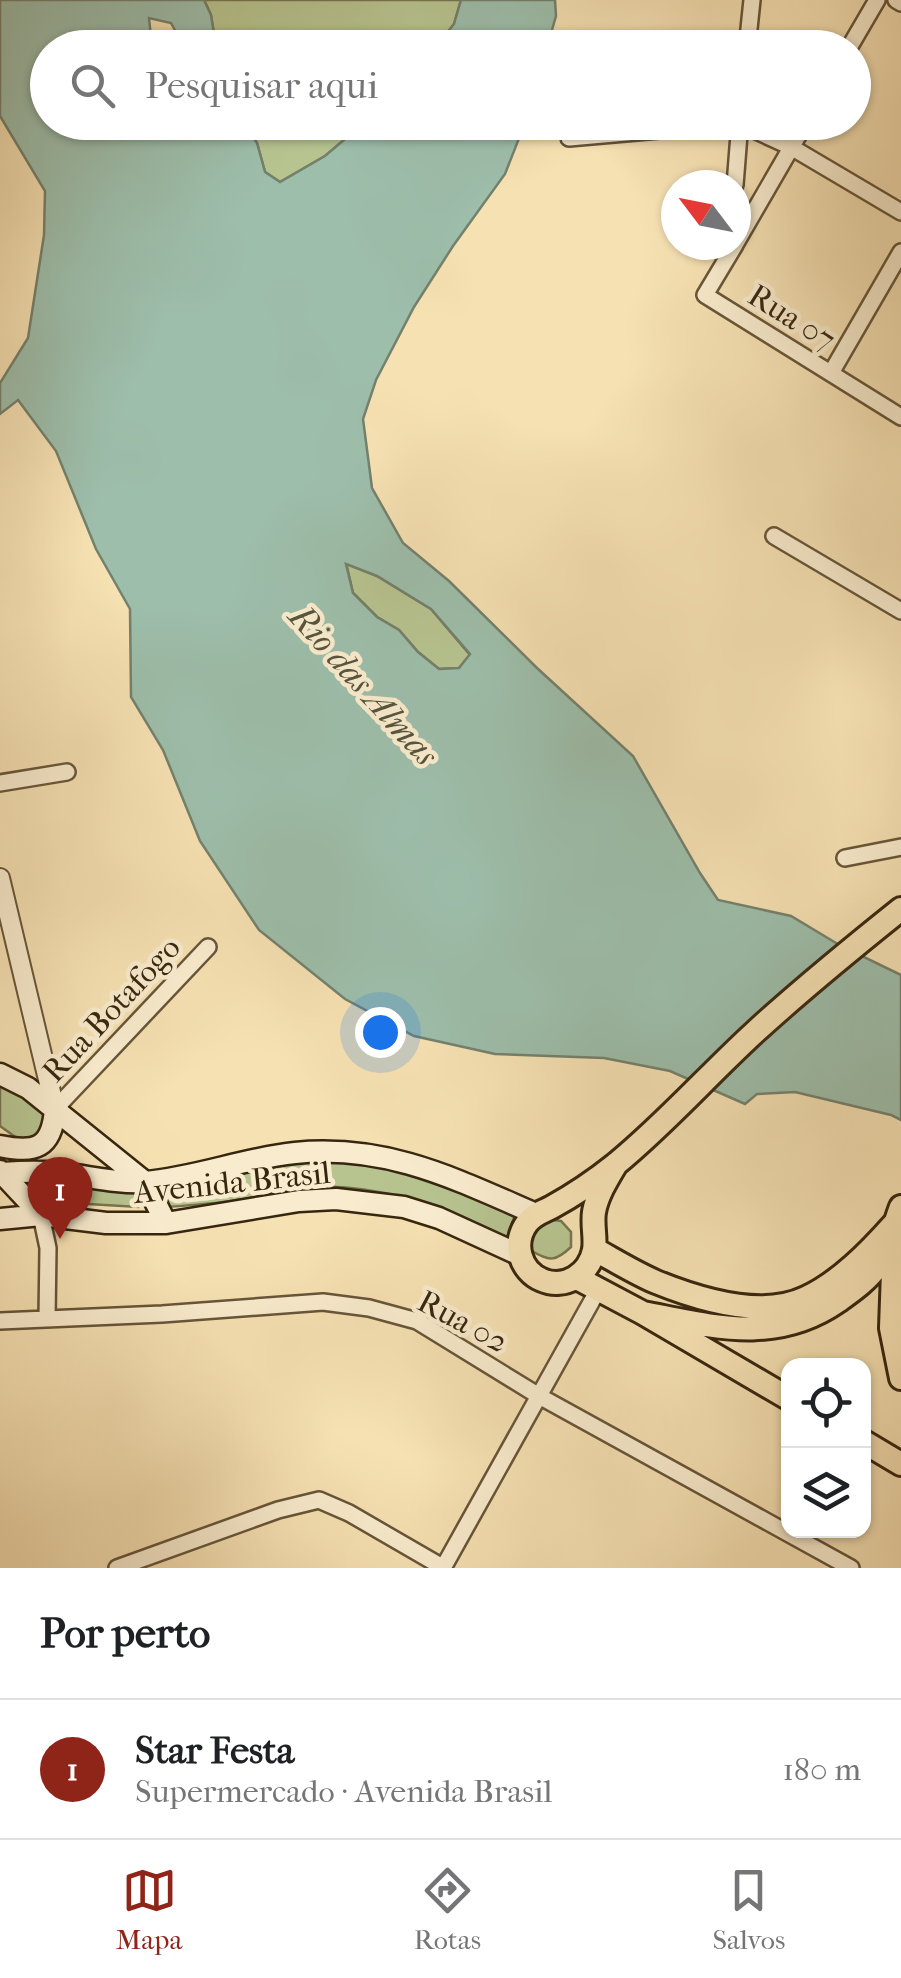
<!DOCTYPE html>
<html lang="pt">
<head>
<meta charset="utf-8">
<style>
  :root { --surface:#fff; --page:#f2f2f2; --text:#202124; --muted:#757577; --line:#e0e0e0; --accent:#8f2418 }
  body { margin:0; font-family:"IM FELL French Canon",serif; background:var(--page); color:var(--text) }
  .controls { position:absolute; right:30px; bottom:30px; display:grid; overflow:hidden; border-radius:20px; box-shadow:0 2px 8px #0004 }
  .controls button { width:90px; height:90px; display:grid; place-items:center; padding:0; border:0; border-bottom:2px solid var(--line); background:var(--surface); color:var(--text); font:50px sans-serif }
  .compass { position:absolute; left:661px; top:170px; width:90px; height:90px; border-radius:50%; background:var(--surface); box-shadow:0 2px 8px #0004; rotate:302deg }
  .you { position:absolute; left:380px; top:1032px; width:35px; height:35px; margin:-25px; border:8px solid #fff; border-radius:50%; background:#1a73e8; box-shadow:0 0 0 15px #1a73e833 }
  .badge { display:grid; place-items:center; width:65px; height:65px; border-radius:50%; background:var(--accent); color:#fff; font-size:32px; font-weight:700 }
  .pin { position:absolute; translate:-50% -82px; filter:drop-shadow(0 2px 5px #0008) }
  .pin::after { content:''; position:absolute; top:52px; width:35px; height:30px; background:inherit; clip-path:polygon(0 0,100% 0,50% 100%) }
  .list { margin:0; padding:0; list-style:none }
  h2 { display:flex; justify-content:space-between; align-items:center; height:130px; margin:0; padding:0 40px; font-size:42px }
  h2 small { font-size:32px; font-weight:400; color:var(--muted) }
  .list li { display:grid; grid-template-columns:65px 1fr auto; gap:30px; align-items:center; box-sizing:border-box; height:140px; padding:0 40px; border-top:2px solid var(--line) }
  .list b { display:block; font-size:38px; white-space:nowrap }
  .list p { margin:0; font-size:32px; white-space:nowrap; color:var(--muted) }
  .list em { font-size:32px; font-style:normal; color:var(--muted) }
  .icon { flex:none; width:55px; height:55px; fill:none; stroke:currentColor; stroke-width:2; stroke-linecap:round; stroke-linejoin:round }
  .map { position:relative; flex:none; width:901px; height:1568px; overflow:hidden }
  .search { position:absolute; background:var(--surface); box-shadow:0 2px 8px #0004; left:30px; right:30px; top:30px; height:110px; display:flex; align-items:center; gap:25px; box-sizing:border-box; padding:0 35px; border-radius:55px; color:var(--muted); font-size:38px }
  .sheet { height:270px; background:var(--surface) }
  nav { display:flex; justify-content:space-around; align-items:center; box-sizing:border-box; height:140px; border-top:2px solid var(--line); background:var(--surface); font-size:28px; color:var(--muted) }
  nav a { display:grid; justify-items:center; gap:5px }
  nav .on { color:var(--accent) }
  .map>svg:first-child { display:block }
</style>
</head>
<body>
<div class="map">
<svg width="901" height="1568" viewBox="0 0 901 1568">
  <rect width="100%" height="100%" fill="#f6e1b3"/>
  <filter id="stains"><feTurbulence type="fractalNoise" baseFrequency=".002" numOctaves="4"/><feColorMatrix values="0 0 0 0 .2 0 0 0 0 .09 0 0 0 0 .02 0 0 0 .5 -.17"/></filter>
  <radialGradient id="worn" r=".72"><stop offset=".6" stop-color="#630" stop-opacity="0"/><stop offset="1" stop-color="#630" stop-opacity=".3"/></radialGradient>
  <path fill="#b7c490" stroke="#777550" stroke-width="2.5" d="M204 0H461L454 24 436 48 216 47 211 15Z
    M243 123H364L325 156 280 182 265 172 257 143Z
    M346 563 377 576 431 609 470 655 459 668 439 669 418 652 399 630 377 617 353 593Z
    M0 1081 27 1090 50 1118 45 1139 28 1146 0 1126Z
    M302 1158H337L420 1173 515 1215 507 1238C444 1206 378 1183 306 1187 282 1189 260 1197 237 1200 214 1204 191 1205 168 1207L164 1182Z
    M29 1177 138 1185V1207L88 1204 42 1197Z
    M547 1219 561 1221 571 1232V1247C556 1261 550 1262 532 1251 530 1235 535 1229 547 1219Z"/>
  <path fill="#9dbeab" stroke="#74816d" stroke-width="2.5" fill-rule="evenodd" d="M0 0H204L211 15 216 47H184L171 23 149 18 152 47 48 48V122L178 123 186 130 197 123H243L257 143 265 172 280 182 325 156 364 123H525L505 174 453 246 414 307 376 380 363 419 372 488 403 543 449 581 537 668 633 756 700 873 718 900 791 916 841 946 901 975V1120L891 1115 795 1092 757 1094 745 1104 670 1071 604 1058 495 1054 414 1036 345 999 259 930 200 841 163 750 131 697 130 609 96 549 56 451 18 400 0 414V383L28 338 44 235 45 191 0 116ZM346 564 377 576 431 609 470 654 459 668 439 669 418 652 399 630 377 617 353 593Z
    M461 0H555L556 16 547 47H436L454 24Z"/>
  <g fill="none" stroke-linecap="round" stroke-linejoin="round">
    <g stroke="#675538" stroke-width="20">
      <path id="minor" d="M896 0 901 3
        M747 48 752 0
        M849 48 877 0
        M569 138 739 123 791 147 901 212
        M735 185 740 122
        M736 243 806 122
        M735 245 705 295 901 417
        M831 373 901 252
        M774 536 901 611
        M0 783 67 772
        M845 858 901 847
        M55 1109 208 947
        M41 1215 48 1248 47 1318
        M0 1321 162 1314 323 1302 369 1308 417 1321 539 1396 851 1568
        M117 1568 278 1510 319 1500 349 1513 444 1568
        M443 1568 598 1290"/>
    </g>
    <g stroke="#675538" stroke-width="22">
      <path id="tertiary" d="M0 878 55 1109"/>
    </g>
    <g stroke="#37260f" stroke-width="25">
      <path id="secondary" d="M0 1074 28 1088 145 1182 166 1223
        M0 1146C35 1153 52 1149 55 1109
        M0 1171 41 1215
        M0 1173C15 1172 31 1171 46 1172 79 1173 111 1184 145 1182 195 1178 245 1158 295 1153 387 1144 455 1179 536 1214
        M0 1219 41 1215 106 1223H166L299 1201 336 1199 404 1207 439 1218 520 1255"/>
    </g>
    <g stroke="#37260f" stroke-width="28">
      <path id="primary" d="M616 1164C607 1179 597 1195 594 1212 592 1225 596 1238 594 1250 589 1274 565 1290 542 1280 520 1271 512 1243 527 1223 534 1214 543 1212 552 1207 574 1195 596 1180 616 1164 665 1124 708 1075 755 1032 802 989 851 949 901 909
        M894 1243 891 1328 901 1378
        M594 1249C614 1260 635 1273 656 1282 698 1299 762 1319 806 1298 840 1282 869 1252 894 1224
        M577 1278 643 1313 788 1398
        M643 1313C712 1326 775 1345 838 1301 852 1291 868 1280 878 1265 889 1249 894 1225 901 1207
        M864 1442 901 1464"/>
    </g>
    <use href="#minor" stroke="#f9ecce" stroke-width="15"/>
    <use href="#tertiary" stroke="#f9ecce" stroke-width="18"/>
    <use href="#secondary" stroke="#f9ecce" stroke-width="20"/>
    <use href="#primary" stroke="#f6e1b3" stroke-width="22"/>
  </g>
  <g text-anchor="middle" stroke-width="9" stroke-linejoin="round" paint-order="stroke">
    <g font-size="32" fill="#37260f" stroke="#f9ecce">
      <text transform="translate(792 317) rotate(32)" y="11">Rua 07</text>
      <text transform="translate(111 1009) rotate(-47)" y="11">Rua Botafogo</text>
      <text transform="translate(232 1182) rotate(-6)" y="11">Avenida Brasil</text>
      <text transform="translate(463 1321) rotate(28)" y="11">Rua 02</text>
    </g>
    <g font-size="35" font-style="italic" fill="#56543e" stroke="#f9ecce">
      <text transform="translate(364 685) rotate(48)" y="12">Rio das Almas</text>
    </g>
  </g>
  <rect width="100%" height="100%" filter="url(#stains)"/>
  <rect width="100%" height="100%" fill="url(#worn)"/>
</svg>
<div class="controls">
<button><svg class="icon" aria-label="locate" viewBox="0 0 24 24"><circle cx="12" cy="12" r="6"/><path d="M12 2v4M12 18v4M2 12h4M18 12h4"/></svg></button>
<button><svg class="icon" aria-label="layers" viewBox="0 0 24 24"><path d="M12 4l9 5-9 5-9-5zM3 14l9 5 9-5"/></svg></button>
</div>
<svg class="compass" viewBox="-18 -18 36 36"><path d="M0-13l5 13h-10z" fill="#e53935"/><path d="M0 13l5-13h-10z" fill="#757577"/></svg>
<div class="you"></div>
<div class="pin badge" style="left:60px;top:1239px">1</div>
<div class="search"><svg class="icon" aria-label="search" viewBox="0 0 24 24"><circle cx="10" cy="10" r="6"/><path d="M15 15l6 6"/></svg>Pesquisar aqui</div>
</div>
<section class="sheet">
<h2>Por perto<small></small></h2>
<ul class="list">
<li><span class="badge">1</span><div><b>Star Festa</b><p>Supermercado · Avenida Brasil</p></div><em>180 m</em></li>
</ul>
</section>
<nav>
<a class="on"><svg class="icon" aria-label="map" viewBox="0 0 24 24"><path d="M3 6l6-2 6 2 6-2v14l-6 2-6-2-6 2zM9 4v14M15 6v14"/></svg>Mapa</a>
<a><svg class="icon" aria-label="directions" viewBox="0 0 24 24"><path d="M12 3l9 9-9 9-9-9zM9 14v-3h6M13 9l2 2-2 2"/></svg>Rotas</a>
<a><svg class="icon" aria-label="saved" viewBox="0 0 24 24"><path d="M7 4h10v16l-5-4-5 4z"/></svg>Salvos</a>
</nav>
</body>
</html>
